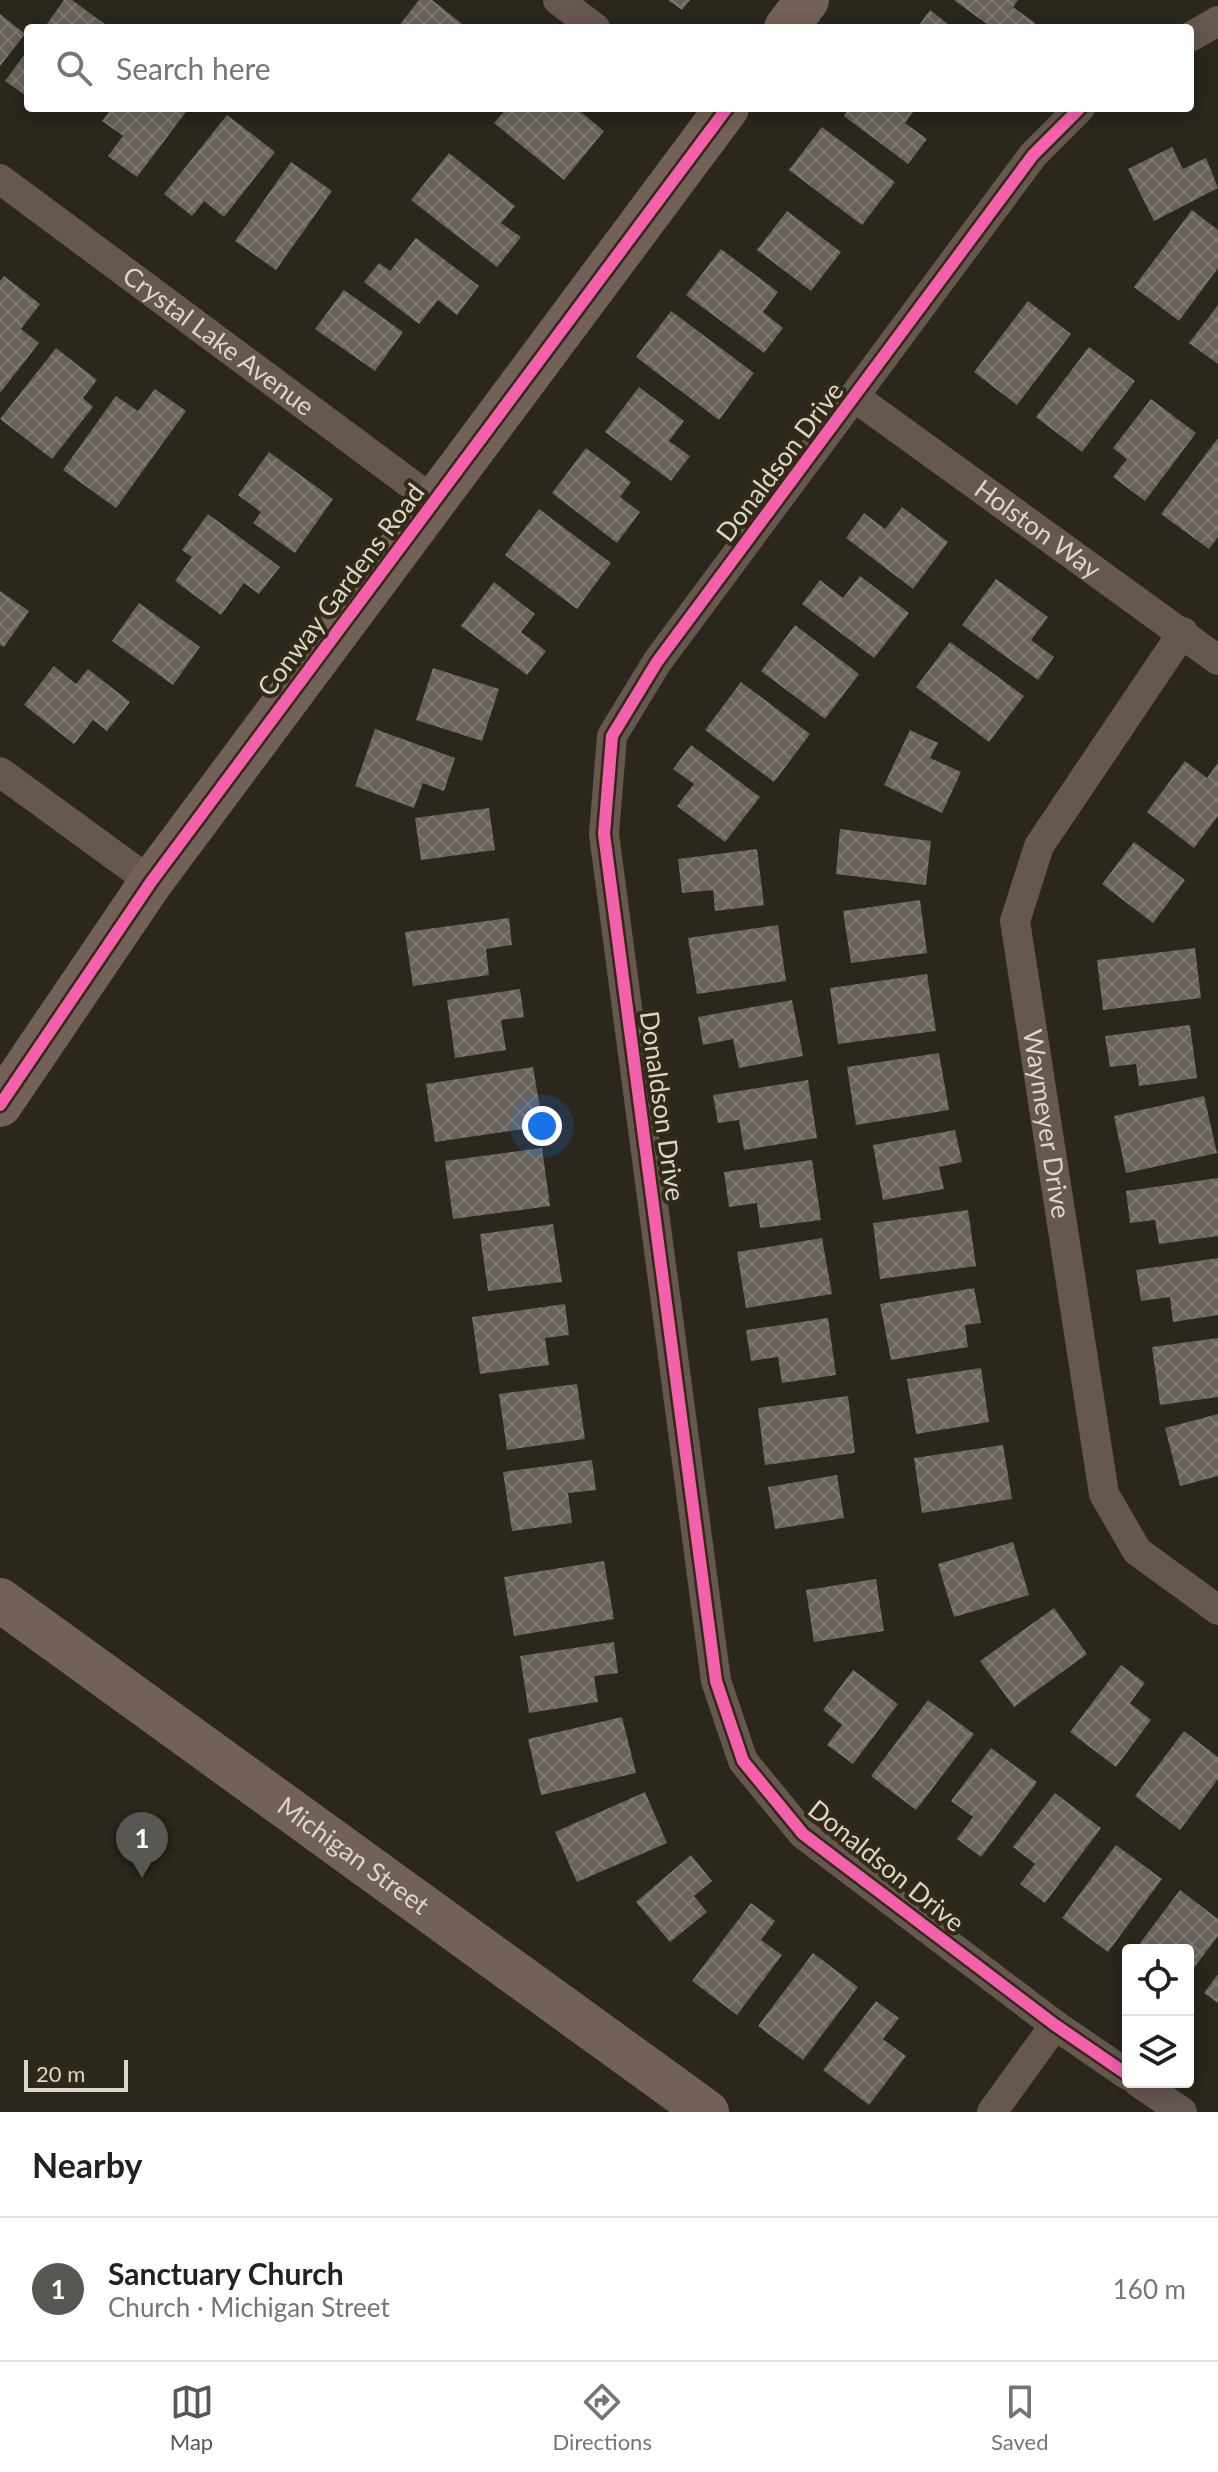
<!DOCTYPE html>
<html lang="en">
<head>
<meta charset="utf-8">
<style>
  :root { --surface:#fff; --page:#f2f2f2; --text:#202124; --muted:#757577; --line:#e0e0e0; --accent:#585753 }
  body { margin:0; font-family:Lato,sans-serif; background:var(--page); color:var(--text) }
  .controls { position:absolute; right:24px; bottom:24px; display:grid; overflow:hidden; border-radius:8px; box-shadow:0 4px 20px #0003 }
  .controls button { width:72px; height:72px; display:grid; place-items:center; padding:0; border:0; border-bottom:2px solid var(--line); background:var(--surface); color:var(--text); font:40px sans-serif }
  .scale { position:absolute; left:24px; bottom:20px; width:104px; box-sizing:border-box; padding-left:8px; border:4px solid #dbd6ca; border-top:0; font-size:22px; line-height:28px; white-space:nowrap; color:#dbd6ca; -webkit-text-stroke:6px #312a16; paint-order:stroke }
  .you { position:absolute; left:542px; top:1126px; width:28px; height:28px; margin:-20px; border:6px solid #fff; border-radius:50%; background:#1a73e8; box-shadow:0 0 0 12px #1a73e833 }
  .badge { display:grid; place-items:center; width:52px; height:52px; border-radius:50%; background:var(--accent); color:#fff; font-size:26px; font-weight:700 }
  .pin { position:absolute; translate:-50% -66px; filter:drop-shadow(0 2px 4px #0008) }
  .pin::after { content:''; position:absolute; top:42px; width:28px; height:24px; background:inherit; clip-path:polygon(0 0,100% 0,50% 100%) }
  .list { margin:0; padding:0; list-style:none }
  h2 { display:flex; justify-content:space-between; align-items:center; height:104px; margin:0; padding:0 32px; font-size:34px }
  h2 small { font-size:26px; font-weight:400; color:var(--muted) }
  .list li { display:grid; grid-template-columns:52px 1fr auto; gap:24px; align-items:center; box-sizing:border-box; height:144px; padding:0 32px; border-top:2px solid var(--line) }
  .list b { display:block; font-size:30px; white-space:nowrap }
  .list p { margin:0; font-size:26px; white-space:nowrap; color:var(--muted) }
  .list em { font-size:26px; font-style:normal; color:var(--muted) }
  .icon { flex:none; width:44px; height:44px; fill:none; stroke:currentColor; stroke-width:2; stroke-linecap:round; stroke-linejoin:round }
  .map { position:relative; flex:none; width:1218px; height:2112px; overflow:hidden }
  .search { position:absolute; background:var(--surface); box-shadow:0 4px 20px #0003; left:24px; right:24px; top:24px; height:88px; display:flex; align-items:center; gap:20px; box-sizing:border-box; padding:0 28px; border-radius:8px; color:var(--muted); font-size:30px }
  .sheet { height:248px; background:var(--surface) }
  nav { display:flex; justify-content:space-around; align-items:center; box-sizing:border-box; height:112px; border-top:2px solid var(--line); background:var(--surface); font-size:22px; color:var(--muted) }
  nav a { display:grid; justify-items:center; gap:4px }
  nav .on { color:var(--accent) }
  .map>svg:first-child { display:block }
</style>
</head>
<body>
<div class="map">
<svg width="1218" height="2112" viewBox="0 0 1218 2112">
  <defs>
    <pattern id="building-cross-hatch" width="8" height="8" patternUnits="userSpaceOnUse" patternTransform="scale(2)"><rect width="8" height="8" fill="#69625c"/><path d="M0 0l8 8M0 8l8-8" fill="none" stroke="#7e7872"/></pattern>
  </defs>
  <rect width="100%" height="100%" fill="#2b271c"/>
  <path fill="url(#building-cross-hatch)" d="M64 0H72L110 28H44Z
    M419 0H432L467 28H397Z
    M668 0H690L682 10Z
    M954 0H1018L1013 7 1035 23 1032 28H992Z
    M930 10 953 28H917Z
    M0 14 25 34 0 66Z
    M28 50V97L5 81Z
    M112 108H189L137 177 108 156 123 136 102 121Z
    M507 108H576L604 131 564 180 494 123Z
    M849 108H916L905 123 927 139 908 164 844 116Z
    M227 115 275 152 224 217 204 201 192 216 164 194Z
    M822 127 895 182 862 225 789 170Z
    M1172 147 1183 169 1206 158 1218 188 1154 221 1128 169Z
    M449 153 515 206 501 223 521 237 497 267 411 200Z
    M291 162 332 191 276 270 235 241Z
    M1192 210 1218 230V268L1179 321 1134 287Z
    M787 211 841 252 811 291 757 250Z
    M416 238 479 286 457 315 438 300 419 324 364 282 379 263 390 271Z
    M721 249 778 292 763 312 783 328 764 353 686 295Z
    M4 276 40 304 21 329 39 343 0 393V281Z
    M344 290 403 332 375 371 315 329Z
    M1028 301 1071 334 1017 405 974 372Z
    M1218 305V364L1189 343Z
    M671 311 754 373 719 420 636 357Z
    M1089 347 1135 381 1082 452 1036 417Z
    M56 348 97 380 83 398 93 407 52 459 0 419Z
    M639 387 684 421 669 441 690 456 671 481 605 432Z
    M155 389 186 411 116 508 63 470 116 396 138 411Z
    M1151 399 1196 433 1145 501 1113 477 1127 459 1113 448Z
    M1218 438V537L1209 549 1161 514Z
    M586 448 631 482 620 497 640 512 617 543 552 493Z
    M269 452 333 499 295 553 253 523 261 512 238 495Z
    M902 507 948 542 913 589 846 538 864 513 885 529Z
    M539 509 611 563 577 609 505 555Z
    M208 514 280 567 259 594 244 583 221 615 175 581 192 557 182 550Z
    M860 576 909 613 874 658 802 604 820 580 843 598Z
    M996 579 1048 617 1031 640 1054 657 1038 680 962 625Z
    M494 582 535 614 521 632 546 651 527 675 461 626Z
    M0 591 29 611 4 647 0 645Z
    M139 603 200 647 173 685 112 641Z
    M795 625 859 674 825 719 761 671Z
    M950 642 1024 696 989 742 916 687Z
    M54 666 76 684 88 669 130 702 107 731 93 720 74 744 24 705Z
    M433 668 499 689 482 741 416 720Z
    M741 682 810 734 774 782 705 730Z
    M375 729 455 758 444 791 423 783 414 808 355 786Z
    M910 730 938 743 930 758 961 772 942 813 884 785Z
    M691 745 760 797 725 842 677 806 694 784 673 769Z
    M1185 761 1207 778 1218 763V816L1194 848 1147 812Z
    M489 808 495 850 421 860 415 818Z
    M840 829 931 841 926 885 836 874Z
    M1134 842 1185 880 1153 923 1102 884Z
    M757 849 764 905 715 911 713 890 682 893 678 859Z
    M920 900 927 953 851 963 843 911Z
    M509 918 512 945 486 949 489 975 413 986 405 932Z
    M778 925 786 981 697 994 688 938Z
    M1195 948 1201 998 1103 1010 1097 960Z
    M927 974 936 1031 838 1044 830 988Z
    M520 989 524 1017 501 1020 506 1050 455 1058 447 1000Z
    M792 1000 803 1056 739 1068 733 1039 703 1045 698 1017Z
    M1190 1025 1197 1078 1139 1086 1136 1064 1110 1067 1105 1036Z
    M939 1053 949 1110 856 1125 847 1067Z
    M533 1067 543 1126 435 1142 426 1084Z
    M808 1080 817 1138 744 1150 739 1120 718 1123 713 1095Z
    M1204 1096 1217 1153 1126 1173 1114 1116Z
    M955 1130 962 1162 939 1167 944 1189 883 1200 873 1145Z
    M542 1148 550 1206 453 1219 445 1161Z
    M812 1160 821 1220 760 1228 757 1203 729 1207 724 1172Z
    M1218 1178V1236L1159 1244 1155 1220 1130 1223 1126 1191Z
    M968 1210 976 1266 880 1279 873 1223Z
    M553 1224 562 1282 488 1291 480 1234Z
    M822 1238 832 1294 746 1308 737 1252Z
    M1218 1258V1315L1173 1322 1170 1297 1141 1301 1136 1270Z
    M974 1288 981 1323 965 1325 968 1347 891 1360 880 1304Z
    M565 1304 569 1335 545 1338 549 1365 480 1374 472 1317Z
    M828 1318 836 1375 782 1383 778 1357 751 1361 746 1330Z
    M1218 1338V1397L1160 1405 1152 1347Z
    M981 1368 989 1422 916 1434 907 1379Z
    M577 1384 585 1439 507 1450 499 1394Z
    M848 1396 855 1453 765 1465 758 1408Z
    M1218 1414V1476L1180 1486 1165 1428Z
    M1003 1445 1012 1499 922 1513 914 1458Z
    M592 1460 596 1490 568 1493 572 1523 512 1531 503 1472Z
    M837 1475 844 1518 775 1529 768 1487Z
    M1013 1542 1029 1595 954 1617 938 1564Z
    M604 1561 614 1619 514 1636 504 1577Z
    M876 1579 884 1631 814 1642 806 1590Z
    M1054 1608 1087 1654 1014 1707 980 1661Z
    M614 1642 618 1673 594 1676 598 1702 529 1713 520 1656Z
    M1121 1665 1145 1683 1130 1703 1151 1720 1116 1767 1070 1732Z
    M853 1670 898 1704 853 1764 827 1745 842 1725 823 1710Z
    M928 1700 974 1734 916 1810 871 1776Z
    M622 1717 636 1773 541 1795 528 1739Z
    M1184 1731 1218 1757V1779L1180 1830 1135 1796Z
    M991 1748 1037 1782 981 1857 957 1839 973 1817 951 1801Z
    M645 1792 667 1843 577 1882 555 1832Z
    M1055 1793 1101 1828 1045 1903 1020 1884 1035 1864 1013 1847Z
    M1116 1845 1162 1879 1108 1952 1062 1918Z
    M691 1855 712 1881 694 1896 707 1912 670 1942 636 1902Z
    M1180 1890 1218 1919V1936L1188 1976V1950H1135Z
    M751 1903 775 1921 761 1940 782 1955 737 2015 692 1981Z
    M813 1953 858 1987 803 2060 758 2026Z
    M1218 1974V2003L1204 1993Z
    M876 2001 899 2018 883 2039 906 2056 869 2105 823 2070Z"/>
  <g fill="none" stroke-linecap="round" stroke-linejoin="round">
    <g stroke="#66574f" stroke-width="30">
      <path d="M558 0 595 28"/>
      <path d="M1190 37 1218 21"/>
      <path d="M1080 108 1033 155 657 662 612 736 604 834 716 1681 743 1761 803 1834 1055 2025 1128 2075"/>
      <path id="s1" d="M0 179 435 502"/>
      <path id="s2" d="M856 398 1218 660"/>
      <path id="s3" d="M1183 632 1039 846 1015 921 1104 1494 1137 1551 1218 1610"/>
      <path d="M0 772 151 882"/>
      <path d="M1138 2082 1182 2112"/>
      <path d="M992 2112 1055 2025"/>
    </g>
    <g stroke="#726158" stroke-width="44">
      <path d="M786 28 807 0"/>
      <path d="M0 1105 151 882 727 108"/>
      <path id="s4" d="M0 1600 707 2112"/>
    </g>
    <g stroke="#312a16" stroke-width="17">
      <path id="cycleway" d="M1080 108 1033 155 657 662 612 736 604 834 716 1681 743 1761 803 1834 1055 2025 1128 2075
        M0 1105 151 882 727 108"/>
    </g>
    <use href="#cycleway" stroke="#f560ab" stroke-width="12"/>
  </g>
  <g text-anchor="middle" stroke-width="8" stroke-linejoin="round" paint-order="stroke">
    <g font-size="26" fill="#dbd6ca" stroke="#312a16">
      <text dy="9" stroke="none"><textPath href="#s1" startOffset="272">Crystal Lake Avenue</textPath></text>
      <text transform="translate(780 462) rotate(-53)" y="9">Donaldson Drive</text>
      <text dy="9" stroke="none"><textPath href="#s2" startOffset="224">Holston Way</textPath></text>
      <text transform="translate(341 590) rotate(-53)" y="9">Conway Gardens Road</text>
      <text transform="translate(662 1106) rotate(82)" y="9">Donaldson Drive</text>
      <text dy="9" stroke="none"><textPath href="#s3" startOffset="542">Waymeyer Drive</textPath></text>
      <text dy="9" stroke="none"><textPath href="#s4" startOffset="436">Michigan Street</textPath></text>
      <text transform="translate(886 1866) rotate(39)" y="9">Donaldson Drive</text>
    </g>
  </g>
</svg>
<div class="controls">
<button><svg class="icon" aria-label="locate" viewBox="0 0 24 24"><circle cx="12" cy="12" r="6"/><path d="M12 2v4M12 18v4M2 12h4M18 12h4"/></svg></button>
<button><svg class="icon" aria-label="layers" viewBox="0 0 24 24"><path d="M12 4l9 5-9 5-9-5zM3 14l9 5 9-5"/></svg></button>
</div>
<div class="scale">20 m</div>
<div class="you"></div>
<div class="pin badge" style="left:142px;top:1878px">1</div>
<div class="search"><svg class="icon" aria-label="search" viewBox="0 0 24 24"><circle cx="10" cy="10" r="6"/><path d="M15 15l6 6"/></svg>Search here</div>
</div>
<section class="sheet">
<h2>Nearby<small></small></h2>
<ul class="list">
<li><span class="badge">1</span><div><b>Sanctuary Church</b><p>Church · Michigan Street</p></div><em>160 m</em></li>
</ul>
</section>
<nav>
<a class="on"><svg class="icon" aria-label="map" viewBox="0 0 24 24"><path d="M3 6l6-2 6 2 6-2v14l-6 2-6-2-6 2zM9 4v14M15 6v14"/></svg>Map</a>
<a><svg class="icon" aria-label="directions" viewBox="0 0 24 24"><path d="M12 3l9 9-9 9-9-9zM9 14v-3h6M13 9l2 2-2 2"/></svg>Directions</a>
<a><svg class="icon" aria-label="saved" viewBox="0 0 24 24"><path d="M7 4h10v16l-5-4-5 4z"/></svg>Saved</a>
</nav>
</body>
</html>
